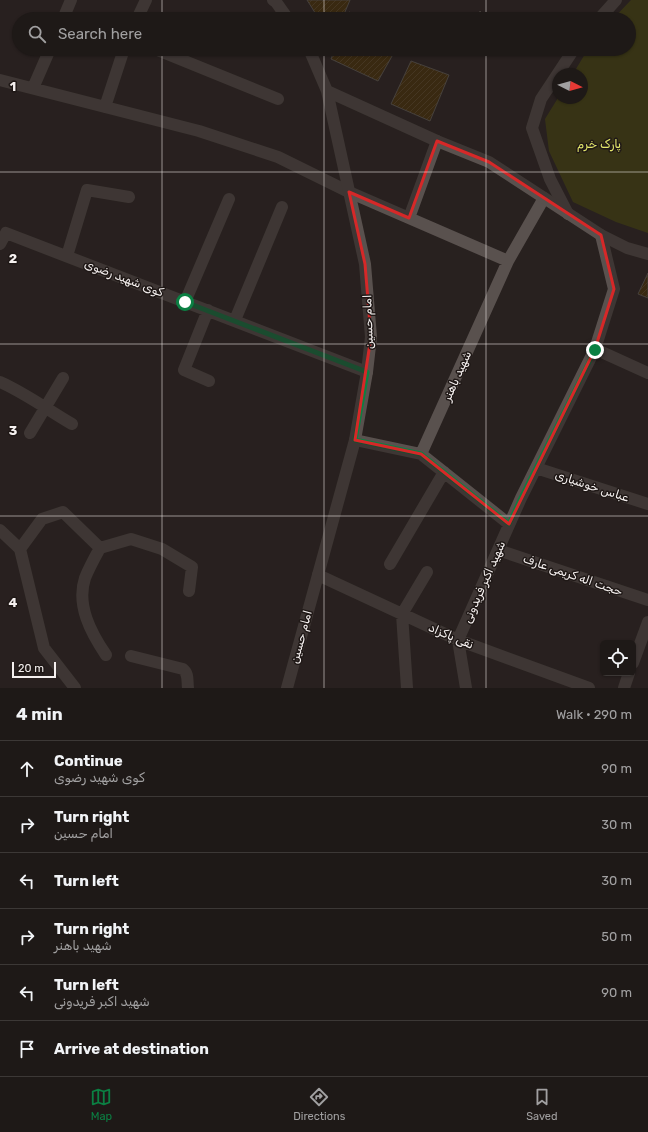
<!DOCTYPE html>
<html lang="en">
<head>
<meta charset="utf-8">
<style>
  :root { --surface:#1e1917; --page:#262220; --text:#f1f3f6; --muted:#a1a0a1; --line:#3c3836; --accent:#0b8043 }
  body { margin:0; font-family:Rubik,"Noto Naskh Arabic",sans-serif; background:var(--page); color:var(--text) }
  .controls { position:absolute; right:12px; bottom:12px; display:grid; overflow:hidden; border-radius:6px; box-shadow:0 1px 3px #0004 }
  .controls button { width:36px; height:36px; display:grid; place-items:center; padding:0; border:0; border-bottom:1px solid var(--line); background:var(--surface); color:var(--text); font:20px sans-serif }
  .compass { position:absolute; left:552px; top:68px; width:36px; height:36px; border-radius:50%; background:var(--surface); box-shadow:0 1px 3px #0004; rotate:96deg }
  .scale { position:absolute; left:12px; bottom:10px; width:44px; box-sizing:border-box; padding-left:4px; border:2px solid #f5f0ef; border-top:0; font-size:11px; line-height:14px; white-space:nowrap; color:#f5f0ef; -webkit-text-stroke:3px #1f1816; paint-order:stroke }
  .stop { position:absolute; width:12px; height:12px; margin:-9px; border:3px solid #0b8043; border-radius:50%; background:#fff }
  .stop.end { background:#0b8043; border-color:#fff; box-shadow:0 1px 4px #0008 }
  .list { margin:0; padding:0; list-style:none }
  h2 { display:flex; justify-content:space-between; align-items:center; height:52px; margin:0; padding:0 16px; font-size:17px }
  h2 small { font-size:13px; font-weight:400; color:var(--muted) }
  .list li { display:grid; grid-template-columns:26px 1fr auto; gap:12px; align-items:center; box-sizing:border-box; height:56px; padding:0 16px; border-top:1px solid var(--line) }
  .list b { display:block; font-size:15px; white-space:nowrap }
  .list p { margin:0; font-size:13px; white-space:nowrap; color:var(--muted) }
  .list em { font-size:13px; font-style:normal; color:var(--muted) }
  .icon { flex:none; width:22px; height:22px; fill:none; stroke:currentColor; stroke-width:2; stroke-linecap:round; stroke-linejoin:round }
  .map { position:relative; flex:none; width:648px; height:688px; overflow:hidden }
  .search { position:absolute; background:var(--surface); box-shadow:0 1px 3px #0004; left:12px; right:12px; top:12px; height:44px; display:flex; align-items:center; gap:10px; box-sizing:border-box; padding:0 14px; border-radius:22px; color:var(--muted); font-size:15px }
  .sheet { height:388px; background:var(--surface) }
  nav { display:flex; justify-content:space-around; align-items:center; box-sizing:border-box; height:56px; border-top:1px solid var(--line); background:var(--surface); font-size:11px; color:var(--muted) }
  nav a { display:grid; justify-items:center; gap:2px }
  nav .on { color:var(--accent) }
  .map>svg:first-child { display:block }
</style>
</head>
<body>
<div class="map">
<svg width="648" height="688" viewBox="0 0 648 688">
  <defs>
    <pattern id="building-hatch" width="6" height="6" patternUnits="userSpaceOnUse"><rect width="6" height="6" fill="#4e3302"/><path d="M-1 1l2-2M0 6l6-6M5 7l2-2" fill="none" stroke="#685127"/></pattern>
  </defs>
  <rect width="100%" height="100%" fill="#28211f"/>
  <path fill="#4a4b0b" d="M631 0H648V233L616 222 573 202 549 151 545 119 558 98H582V74H573L588 49H629V19H613Z"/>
  <path fill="url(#building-hatch)" stroke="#6b6760" d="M307 0H350L342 19H319Z
    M480 11 488 19H476Z
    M349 12 370 19H347Z
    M335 49H396L378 81 331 59Z
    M470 49H487L483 55Z
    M411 61 449 75 430 121 391 104Z
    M648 273V298L638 294Z"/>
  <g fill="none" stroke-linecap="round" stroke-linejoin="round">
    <path stroke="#59514e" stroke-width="12" d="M63 19 71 0
      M137 19 146 0
      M599 19 616 0
      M155 49 278 99
      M0 80 199 131 278 157 349 192 508 261
      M33 88 50 49
      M105 107 124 49
      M568 214 550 179 532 128 541 99 574 49
      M409 218 437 141
      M0 244 6 233 367 372
      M67 256 87 190 129 197
      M185 302 229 199
      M208 310 184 370 209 381
      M235 320 282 207
      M595 349 648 373
      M0 382C25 393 48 410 72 424
      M30 433 63 378
      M355 440 421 454
      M536 468 648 504
      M509 524 421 454 508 261 544 198
      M0 530 20 549 44 648 75 688
      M100 548C95 557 89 568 85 578 76 605 91 633 106 655
      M20 549 42 519 63 512 100 548 131 539 162 549 192 567 189 591
      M498 550 648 600
      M390 564 444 472
      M318 575 458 640 589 688
      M131 656 183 669C189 674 187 681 188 688
      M633 663 648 622
      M407 688 402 614 427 572
      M466 688 458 640 521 498 595 349 614 289 601 235
      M624 688 629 673"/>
    <path stroke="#59514e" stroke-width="12" d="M273 0 276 2 288 19
      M327 91 437 141 489 162 601 235 627 248 648 254
      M287 688 355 440 367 372 371 337 365 264 327 91 309 49"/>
  </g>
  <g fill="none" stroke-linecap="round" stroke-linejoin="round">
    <path stroke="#0b8043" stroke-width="5" d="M185 302 367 372 355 440 421 454 509 524 521 498 595 350"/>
  </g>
  <path d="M0 0H648V688H0ZM437 141 489 162 601 235 614 289 595 349 509 524 421 454 355 440 371 337 365 264 349 192 409 218Z" fill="#28211f" fill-opacity=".55" fill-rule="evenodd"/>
  <path fill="none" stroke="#d62828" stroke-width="3" stroke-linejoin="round" d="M437 141 489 162 601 235 614 289 595 349 509 524 421 454 355 440 371 337 365 264 349 192 409 218Z"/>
  <path fill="none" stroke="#f5f0ef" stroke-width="1" stroke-opacity="0.55" d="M162 0V19M324 0V19M486 0V19M162 49V688M324 49V688M486 49V688M0 172H648M0 344H648M0 516H648"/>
  <g text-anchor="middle" stroke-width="3" stroke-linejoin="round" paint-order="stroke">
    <g font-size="12" fill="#e4e86b" stroke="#1f1816">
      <text x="599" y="148">پارک خرم</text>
    </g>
    <g font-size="12" fill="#f5f0ef" stroke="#1f1816">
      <text transform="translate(124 278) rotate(21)" y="4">کوی شهید رضوی</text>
      <text transform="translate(368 322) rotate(-92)" y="4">امام حسین</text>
      <text transform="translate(457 376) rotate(-66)" y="4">شهید باهنر</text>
      <text transform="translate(592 486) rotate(18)" y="4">عباس خوشیاری</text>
      <text transform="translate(573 575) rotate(19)" y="4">حجت اله کریمی عارف</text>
      <text transform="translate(484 582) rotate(-66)" y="4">شهید اکبر فریدونی</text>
      <text transform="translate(451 636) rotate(23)" y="4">نقی پاکزاد</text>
      <text transform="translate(301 637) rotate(-75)" y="4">امام حسین</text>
    </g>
  </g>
  <g font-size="13" text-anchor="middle" font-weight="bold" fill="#f5f0ef" stroke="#1f1816" stroke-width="3" stroke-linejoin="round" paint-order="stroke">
    <text x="13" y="91">1</text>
    <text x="13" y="263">2</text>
    <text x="13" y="435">3</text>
    <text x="13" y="607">4</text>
  </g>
</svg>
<div class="controls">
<button><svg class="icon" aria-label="locate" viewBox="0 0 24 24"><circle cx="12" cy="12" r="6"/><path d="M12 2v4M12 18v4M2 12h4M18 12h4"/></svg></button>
</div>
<svg class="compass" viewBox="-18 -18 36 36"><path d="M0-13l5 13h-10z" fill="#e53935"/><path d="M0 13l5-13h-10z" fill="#a1a0a1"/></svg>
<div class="scale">20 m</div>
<div class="stop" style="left:185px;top:302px"></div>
<div class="stop end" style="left:595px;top:350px"></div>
<div class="search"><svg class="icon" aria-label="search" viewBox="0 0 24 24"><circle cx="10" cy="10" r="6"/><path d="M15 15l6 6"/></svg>Search here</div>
</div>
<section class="sheet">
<h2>4 min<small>Walk · 290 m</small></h2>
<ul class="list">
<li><svg class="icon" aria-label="ahead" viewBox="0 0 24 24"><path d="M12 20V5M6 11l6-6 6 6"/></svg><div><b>Continue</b><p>کوی شهید رضوی</p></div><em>90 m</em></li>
<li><svg class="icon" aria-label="right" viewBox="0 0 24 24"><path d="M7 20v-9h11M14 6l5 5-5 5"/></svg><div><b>Turn right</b><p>امام حسین</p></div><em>30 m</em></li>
<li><svg class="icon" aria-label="left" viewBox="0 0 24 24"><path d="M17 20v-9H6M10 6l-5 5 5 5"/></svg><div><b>Turn left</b></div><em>30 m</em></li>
<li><svg class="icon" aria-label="right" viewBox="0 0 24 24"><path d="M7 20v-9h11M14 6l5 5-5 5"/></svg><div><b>Turn right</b><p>شهید باهنر</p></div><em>50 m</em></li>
<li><svg class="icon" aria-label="left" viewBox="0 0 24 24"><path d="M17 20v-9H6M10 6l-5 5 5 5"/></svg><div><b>Turn left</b><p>شهید اکبر فریدونی</p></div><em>90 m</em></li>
<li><svg class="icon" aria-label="arrive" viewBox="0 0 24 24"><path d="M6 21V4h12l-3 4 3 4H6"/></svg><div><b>Arrive at destination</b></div></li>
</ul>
</section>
<nav>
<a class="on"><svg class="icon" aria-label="map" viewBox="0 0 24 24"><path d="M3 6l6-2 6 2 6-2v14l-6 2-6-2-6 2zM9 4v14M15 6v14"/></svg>Map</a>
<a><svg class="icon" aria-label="directions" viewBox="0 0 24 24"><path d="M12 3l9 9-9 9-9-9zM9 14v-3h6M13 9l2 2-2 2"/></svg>Directions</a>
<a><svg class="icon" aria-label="saved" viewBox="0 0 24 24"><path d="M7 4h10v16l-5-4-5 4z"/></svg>Saved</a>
</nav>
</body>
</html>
